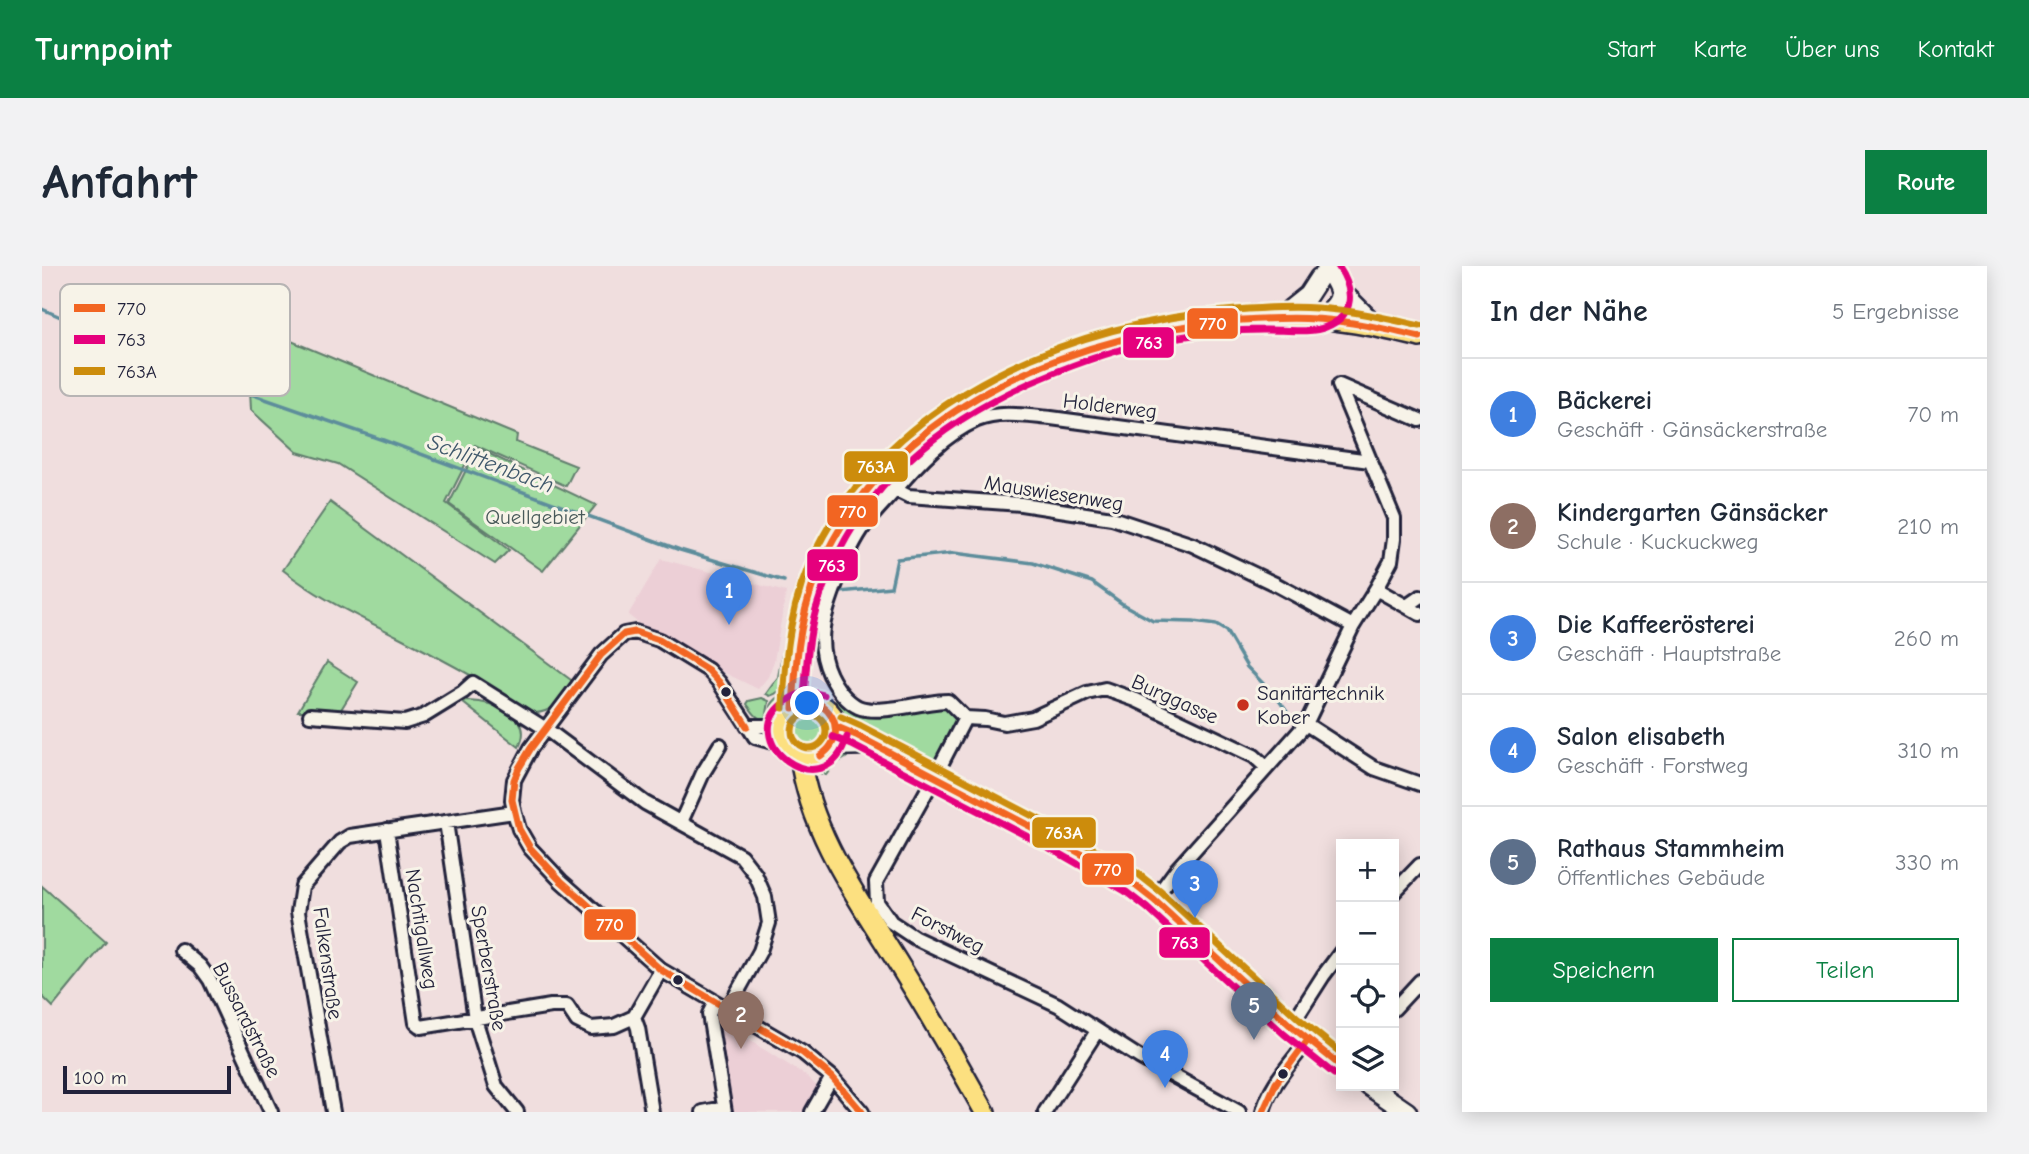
<!DOCTYPE html>
<html lang="de">
<head>
<meta charset="utf-8">
<style>
  :root { --surface:#fff; --page:#f2f2f3; --text:#1f2937; --muted:#747a83; --line:#e0e1e3; --accent:#0b8043 }
  body { margin:0; font-family:"Comic Neue",sans-serif; background:var(--page); color:var(--text) }
  .controls { position:absolute; right:21px; bottom:21px; display:grid; overflow:hidden; border-radius:0px; box-shadow:0 4px 18px #0003 }
  .controls button { width:63px; height:63px; display:grid; place-items:center; padding:0; border:0; border-bottom:2px solid var(--line); background:var(--surface); color:var(--text); font:35px sans-serif }
  .scale { position:absolute; left:21px; bottom:18px; width:168px; box-sizing:border-box; padding-left:7px; border:4px solid #22223b; border-top:0; font-size:19px; line-height:24px; white-space:nowrap; color:#22223b; -webkit-text-stroke:5px #f7f3e8; paint-order:stroke }
  .you { position:absolute; left:766px; top:438px; width:24px; height:24px; margin:-18px; border:5px solid #fff; border-radius:50%; background:#1a73e8; box-shadow:0 0 0 10px #1a73e833 }
  .badge { display:grid; place-items:center; width:46px; height:46px; border-radius:50%; background:var(--accent); color:#fff; font-size:23px; font-weight:700 }
  .pin { position:absolute; translate:-50% -58px; filter:drop-shadow(0 2px 4px #0008) }
  .pin::after { content:''; position:absolute; top:37px; width:24px; height:21px; background:inherit; clip-path:polygon(0 0,100% 0,50% 100%) }
  .list { margin:0; padding:0; list-style:none }
  h2 { display:flex; justify-content:space-between; align-items:center; height:91px; margin:0; padding:0 28px; font-size:30px }
  h2 small { font-size:23px; font-weight:400; color:var(--muted) }
  .list li { display:grid; grid-template-columns:46px 1fr auto; gap:21px; align-items:center; box-sizing:border-box; height:112px; padding:0 28px; border-top:2px solid var(--line) }
  .list b { display:block; font-size:26px; white-space:nowrap }
  .list p { margin:0; font-size:23px; white-space:nowrap; color:var(--muted) }
  .list em { font-size:23px; font-style:normal; color:var(--muted) }
  .actions { display:flex; gap:14px; padding:21px 28px }
  .actions a { flex:1; padding:16px 0; border:2px solid var(--accent); border-radius:0px; text-align:center; font-size:24px; color:var(--accent) }
  .actions .main { background:var(--accent); color:#fff }
  .icon { flex:none; width:38px; height:38px; fill:none; stroke:currentColor; stroke-width:2; stroke-linecap:round; stroke-linejoin:round }
  .map { position:relative; flex:none; width:1378px; height:846px; overflow:hidden; border-radius:0px }
  header { display:flex; align-items:center; gap:42px; box-sizing:border-box; height:98px; padding:0 35px; background:var(--accent); color:#fff }
  header strong { font-size:33px }
  nav { display:flex; gap:38px; margin-inline-start:auto; font-size:24px }
  .intro { display:flex; align-items:center; justify-content:space-between; box-sizing:border-box; height:168px; padding:0 42px }
  h1 { margin:0; font-size:49px }
  .button { padding:18px 32px; border-radius:0px; background:var(--accent); color:#fff; font-size:24px; font-weight:700 }
  main { display:flex; gap:42px; padding:0 42px }
  aside { flex:1; background:var(--surface); border-radius:0px; box-shadow:0 4px 18px #0003 }
  .map>svg:first-child { display:block }
</style>
</head>
<body>
<header>
<strong>Turnpoint</strong>
<nav><a>Start</a><a>Karte</a><a>Über uns</a><a>Kontakt</a></nav>
</header>
<div class="intro"><h1>Anfahrt</h1><a class="button">Route</a></div>
<main>
<div class="map">
<svg width="1378" height="846" viewBox="0 0 1378 846">
  <rect width="100%" height="100%" fill="#f0dede"/>
  <filter id="ink" filterUnits="userSpaceOnUse"><feTurbulence type="fractalNoise" baseFrequency=".0143" numOctaves="2"/><feDisplacementMap in="SourceGraphic" scale="14" xChannelSelector="R" yChannelSelector="G"/><feConvolveMatrix kernelMatrix="1 2 1 2 8 2 1 2 1" color-interpolation-filters="sRGB"/></filter>
  <g filter="url(#ink)">
    <path fill="#eccfd6" d="M619 293 744 326 732 395 726 411 716 423 681 406 611 365 600 360 586 349Z
      M678 756 763 809 778 823 764 846H686L672 757Z"/>
    <path fill="#a0da9f" stroke="#617e6d" stroke-width="2" d="M218 62 475 169 474 176 534 200 524 220 433 179 404 237 467 284 453 298 296 198 255 186 209 144 207 105Z
      M435 182 554 239 501 305 407 238Z
      M288 236 529 414V420C518 434 512 446 493 447 449 420 404 395 357 371 318 351 276 332 241 304Z
      M760 308 767 310 743 420 733 428 728 430 724 428 736 411 747 349Z
      M285 396 316 416 298 445H256Z
      M745 423 747 436 738 449 730 453C724 435 736 434 745 423Z
      M720 432 727 435 724 454C714 453 710 445 705 438L707 435Z
      M426 435C450 436 494 448 477 481L420 436Z
      M794 435 806 440H902C906 444 912 448 913 454 915 465 899 488 894 498L887 499C854 481 817 465 792 437Z
      M747 465a21 21 0 1 1 42 0a21 21 0 1 1-42 0Z
      M807 485 805 491 791 500 784 509 777 507C783 494 793 487 807 485Z
      M0 620 64 676 11 741 0 730Z"/>
    <g fill="none" stroke-linecap="round" stroke-linejoin="round">
      <path stroke="#5d8d9b" stroke-width="3.5" d="M0 43 125 97
        M145 106 341 174 638 284 742 315
        M798 326 849 321 855 293 912 287 991 297 1050 316 1082 339 1111 355 1151 356 1174 359 1184 365 1205 401 1236 433 1250 453"/>
      <g stroke="#22223b" stroke-width="18">
        <path id="street" d="M1297 119 1378 154
          M854 224 866 230 979 238 1070 252 1151 279 1235 319 1311 360
          M1334 323 1378 348
          M1365 340 1378 331
          M268 449 363 456 382 450 421 426 431 417 504 463 603 537 699 590 713 608 723 631 727 657 718 685 686 743
          M923 452 906 435C881 435 837 450 816 441 804 435 794 421 788 409 772 374 783 346 796 312 803 294 811 275 823 259 832 246 844 235 854 223 876 197 903 168 935 154 958 145 985 150 1009 152L1328 195
          M923 452 893 510 834 616 835 636 849 656 873 672 1016 739 1097 791 1197 846
          M923 452 943 453 962 457 991 452 1045 427 1063 423 1094 434 1212 490 1224 501
          M1264 458 1332 502 1378 518
          M705 460H725L741 456
          M744 480 713 471 677 416 666 404 617 374 593 366 582 368 559 389 489 482 472 514 470 534 472 546 477 563 488 582 519 615 619 704 761 787 790 811 820 846
          M404 556 433 753 454 820 475 846
          M639 556 661 507 678 479
          M345 564 374 757 379 761 509 740H525L535 755 549 762 572 760 592 751 619 704
          M1352 626 1378 599
          M1112 634 1134 604 1264 458 1311 360 1334 323 1349 295 1352 273V252L1297 119
          M139 684 158 700 168 714 229 846
          M673 736 667 748 683 846
          M1352 743 1378 715
          M592 751 596 762 610 846
          M1249 760 1281 710 1299 686
          M291 846 256 646 260 620 298 576 308 570 472 546
          M661 846 682 842
          M770 846 790 811
          M1003 846 1055 765
          M1221 846C1227 819 1250 796 1266 774"/>
      </g>
      <g stroke="#22223b" stroke-width="23">
        <path id="secondary" d="M1297 23 1334 60
          M1236 53 1266 29 1277 12
          M1278 53C1306 32 1300 26 1284 0
          M795 461 814 469 1020 577 1089 616 1112 634 1249 760 1299 800
          M790 480 829 479
          M1327 820 1365 846"/>
      </g>
      <g stroke="#22223b" stroke-width="24">
        <path id="primary" d="M739 465a28 28 0 1 1 56 0a28 28 0 1 1-56 0Z
          M751 442C752 423 752 403 755 384 759 351 770 317 784 287 836 179 956 106 1069 75 1120 61 1173 55 1226 53 1244 53 1262 51 1279 53 1313 55 1345 63 1378 71
          M758 491C769 570 818 635 859 702 888 749 916 797 943 846"/>
      </g>
      <use href="#street" stroke="#f7f3e8" stroke-width="12"/>
      <use href="#secondary" stroke="#f7f3e8" stroke-width="18"/>
      <use href="#primary" stroke="#fce080" stroke-width="19"/>
      <g stroke="#f7f3e8" stroke-width="12">
        <path id="bus-1" d="M751 442C754 389 759 336 784 288 860 135 1038 66 1200 54 1224 53 1249 51 1274 53 1309 55 1343 63 1378 71
          M705 460 677 416 666 404 617 374 593 366 582 368 559 389 489 482 477 502 472 514 470 534 477 563 488 582 519 615 619 704 761 787 790 811 820 846
          M795 461 814 469 1020 577 1089 616 1112 634 1249 760 1299 800
          M778 490C799 476 798 453 779 439
          M1221 846 1234 817 1266 774"/>
      </g>
      <g stroke="#f7f3e8" stroke-width="12">
        <path id="bus-2" d="M782 429C768 425 758 426 746 434 687 472 784 546 805 471
          M761 443C764 409 765 375 774 343 811 221 900 151 1014 106 1052 91 1091 78 1131 72 1161 67 1191 64 1221 64 1238 63 1268 68 1284 61 1314 49 1312 23 1296 0
          M791 471 810 479 1015 586 1083 625 1105 642 1242 768 1292 808"/>
      </g>
      <g stroke="#f7f3e8" stroke-width="12">
        <path id="bus-3" d="M741 442C743 387 749 332 775 282 853 129 1030 56 1194 44 1220 42 1247 40 1274 42 1309 44 1344 52 1378 60
          M750 465a17 17 0 1 1 34 0a17 17 0 1 1-34 0Z
          M799 451 819 460 1025 568 1095 607 1119 626 1256 752 1299 787"/>
      </g>
      <use href="#bus-1" stroke="#f26522" stroke-width="7"/>
      <use href="#bus-2" stroke="#e5007d" stroke-width="7"/>
      <use href="#bus-3" stroke="#cc8c0c" stroke-width="7"/>
    </g>
  </g>
  <g fill="#22223b" stroke="#f7f3e8" stroke-width="2.5">
    <circle cx="684" cy="426" r="6"/>
    <circle cx="636" cy="714" r="6"/>
    <circle cx="1241" cy="808" r="6"/>
  </g>
  <circle fill="#c8321e" stroke="#f7f3e8" stroke-width="2.5" cx="1201" cy="439" r="7"/>
  <g text-anchor="middle" stroke-width="6" stroke-linejoin="round" paint-order="stroke">
    <g font-size="21" fill="#22223b" stroke="#f7f3e8">
      <text transform="translate(1068 140) rotate(7)" y="7">Holderweg</text>
      <text transform="translate(1012 227) rotate(9)" y="7">Mauswiesenweg</text>
      <text transform="translate(1133 433) rotate(24)" y="7">Burggasse</text>
      <text transform="translate(380 663) rotate(81)" y="7">Nachtigallweg</text>
      <text transform="translate(906 664) rotate(27)" y="7">Forstweg</text>
      <text transform="translate(286 697) rotate(82)" y="7">Falkenstraße</text>
      <text transform="translate(447 702) rotate(80)" y="7">Sperberstraße</text>
      <text transform="translate(205 754) rotate(63)" y="7">Bussardstraße</text>
    </g>
    <g font-size="21" fill="#485959" stroke="#f7f3e8">
      <text x="493" y="258">Quellgebiet</text>
    </g>
    <g font-size="21" fill="#22223b" stroke="#f7f3e8" text-anchor="start">
      <text x="1215" y="434">Sanitärtechnik<tspan x="1215" dy="24">Kober</tspan></text>
    </g>
    <g font-size="23" font-style="italic" fill="#3f586b" stroke="#f7f3e8">
      <text transform="translate(449 197) rotate(20)" y="8">Schlittenbach</text>
    </g>
  </g>
  <rect x="18" y="18" width="230" height="112" rx="10" fill="#f7f3e8" stroke="#b7b4b4" stroke-width="2"/>
  <rect x="32" y="38" width="31" height="8" fill="#f26522"/>
  <rect x="32" y="69" width="31" height="9" fill="#e5007d"/>
  <rect x="32" y="101" width="31" height="8" fill="#cc8c0c"/>
  <g font-size="19" fill="#22223b">
    <text x="75" y="49">770</text>
    <text x="75" y="80">763</text>
    <text x="75" y="112">763A</text>
  </g>
  <g stroke="#f7f3e8" stroke-width="2.5">
    <rect x="1144" y="41" width="53" height="33" rx="7" fill="#f26522"/>
    <rect x="1080" y="60" width="53" height="33" rx="7" fill="#e5007d"/>
    <rect x="801" y="184" width="66" height="33" rx="7" fill="#cc8c0c"/>
    <rect x="784" y="228" width="53" height="34" rx="7" fill="#f26522"/>
    <rect x="764" y="282" width="53" height="34" rx="7" fill="#e5007d"/>
    <rect x="989" y="550" width="66" height="33" rx="7" fill="#cc8c0c"/>
    <rect x="1039" y="586" width="54" height="34" rx="7" fill="#f26522"/>
    <rect x="541" y="642" width="54" height="33" rx="7" fill="#f26522"/>
    <rect x="1116" y="660" width="53" height="33" rx="7" fill="#e5007d"/>
  </g>
  <g font-size="19" text-anchor="middle" font-weight="bold" fill="#fff">
    <text x="1171" y="64">770</text>
    <text x="1107" y="83">763</text>
    <text x="834" y="207">763A</text>
    <text x="811" y="252">770</text>
    <text x="790" y="306">763</text>
    <text x="1022" y="573">763A</text>
    <text x="1066" y="610">770</text>
    <text x="568" y="665">770</text>
    <text x="1143" y="683">763</text>
  </g>
</svg>
<div class="controls">
<button>+</button>
<button>−</button>
<button><svg class="icon" aria-label="locate" viewBox="0 0 24 24"><circle cx="12" cy="12" r="6"/><path d="M12 2v4M12 18v4M2 12h4M18 12h4"/></svg></button>
<button><svg class="icon" aria-label="layers" viewBox="0 0 24 24"><path d="M12 4l9 5-9 5-9-5zM3 14l9 5 9-5"/></svg></button>
</div>
<div class="scale">100 m</div>
<div class="you"></div>
<div class="pin badge" style="left:687px;top:359px;background:#3f7fe0">1</div>
<div class="pin badge" style="left:699px;top:783px;background:#8d6e63">2</div>
<div class="pin badge" style="left:1153px;top:652px;background:#3f7fe0">3</div>
<div class="pin badge" style="left:1123px;top:822px;background:#3f7fe0">4</div>
<div class="pin badge" style="left:1212px;top:774px;background:#5c6f8a">5</div>
</div>
<aside>
<h2>In der Nähe<small>5 Ergebnisse</small></h2>
<ul class="list">
<li><span class="badge" style="background:#3f7fe0">1</span><div><b>Bäckerei</b><p>Geschäft · Gänsäckerstraße</p></div><em>70 m</em></li>
<li><span class="badge" style="background:#8d6e63">2</span><div><b>Kindergarten Gänsäcker</b><p>Schule · Kuckuckweg</p></div><em>210 m</em></li>
<li><span class="badge" style="background:#3f7fe0">3</span><div><b>Die Kaffeerösterei</b><p>Geschäft · Hauptstraße</p></div><em>260 m</em></li>
<li><span class="badge" style="background:#3f7fe0">4</span><div><b>Salon elisabeth</b><p>Geschäft · Forstweg</p></div><em>310 m</em></li>
<li><span class="badge" style="background:#5c6f8a">5</span><div><b>Rathaus Stammheim</b><p>Öffentliches Gebäude</p></div><em>330 m</em></li>
</ul>
<div class="actions"><a class="main">Speichern</a><a>Teilen</a></div>
</aside>
</main>
</body>
</html>
